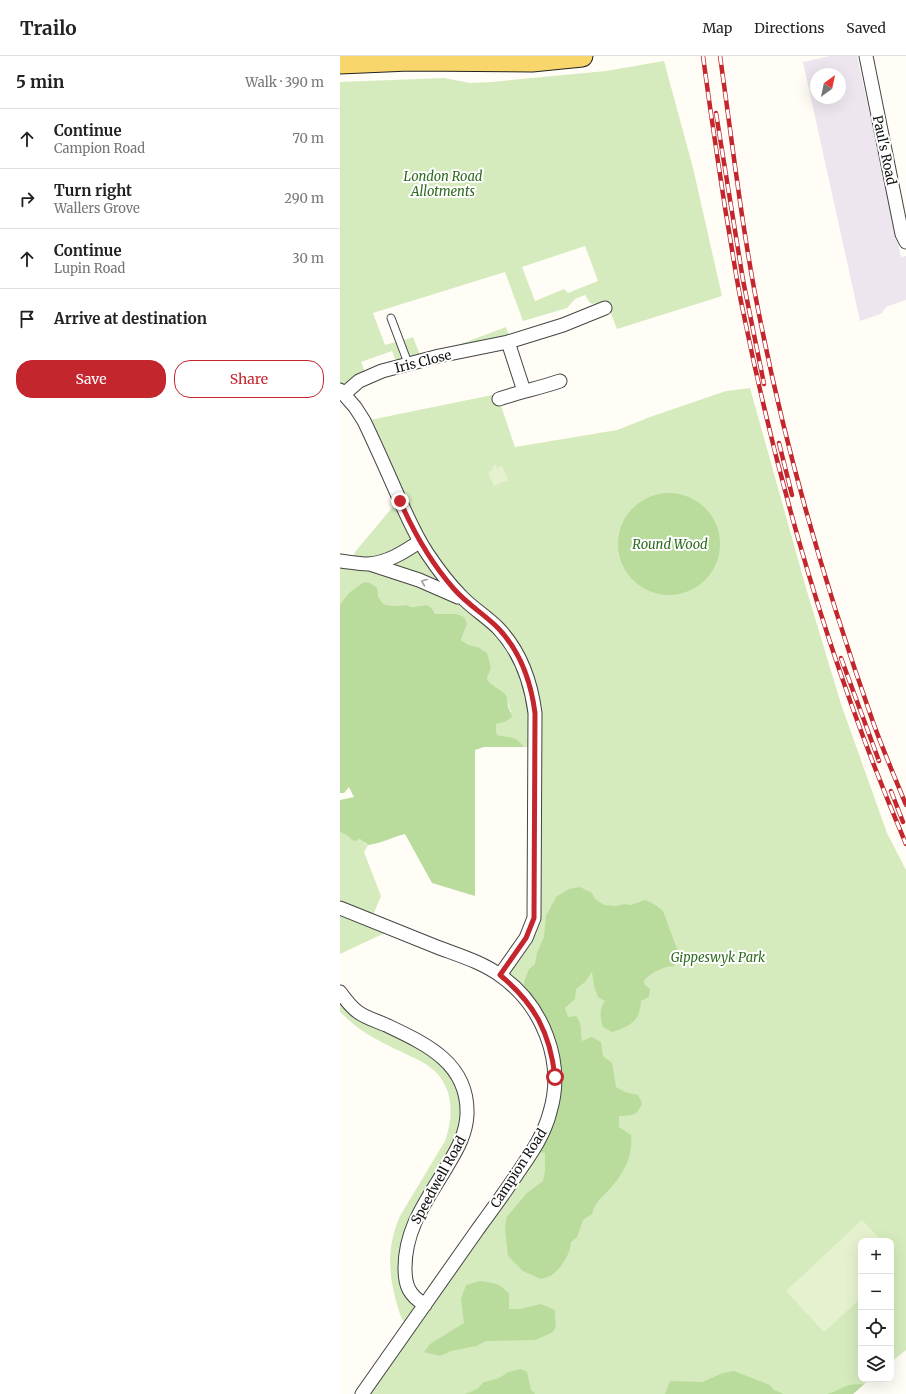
<!DOCTYPE html>
<html lang="en">
<head>
<meta charset="utf-8">
<style>
  :root { --surface:#fff; --page:#f6f6f6; --text:#222; --muted:#767676; --line:#e0e0e0; --accent:#c4262e }
  body { margin:0; font-family:Merriweather,serif; background:var(--page); color:var(--text) }
  .controls { position:absolute; right:12px; bottom:12px; display:grid; overflow:hidden; border-radius:8px; box-shadow:0 4px 16px #0002 }
  .controls button { width:36px; height:36px; display:grid; place-items:center; padding:0; border:0; border-bottom:1px solid var(--line); background:var(--surface); color:var(--text); font:20px sans-serif }
  .compass { position:absolute; left:470px; top:12px; width:36px; height:36px; border-radius:50%; background:var(--surface); box-shadow:0 4px 16px #0002; rotate:33deg }
  .stop { position:absolute; width:12px; height:12px; margin:-9px; border:3px solid #c4262e; border-radius:50%; background:#fff }
  .stop.end { background:#c4262e; border-color:#fff; box-shadow:0 1px 4px #0008 }
  .list { margin:0; padding:0; list-style:none }
  h2 { display:flex; justify-content:space-between; align-items:center; height:52px; margin:0; padding:0 16px; font-size:17px }
  h2 small { font-size:13px; font-weight:400; color:var(--muted) }
  .list li { display:grid; grid-template-columns:26px 1fr auto; gap:12px; align-items:center; box-sizing:border-box; height:60px; padding:0 16px; border-top:1px solid var(--line) }
  .list b { display:block; font-size:15px; white-space:nowrap }
  .list p { margin:0; font-size:13px; white-space:nowrap; color:var(--muted) }
  .list em { font-size:13px; font-style:normal; color:var(--muted) }
  .actions { display:flex; gap:8px; padding:12px 16px }
  .actions a { flex:1; padding:9px 0; border:1px solid var(--accent); border-radius:16px; text-align:center; font-size:14px; color:var(--accent) }
  .actions .main { background:var(--accent); color:#fff }
  .icon { flex:none; width:22px; height:22px; fill:none; stroke:currentColor; stroke-width:2; stroke-linecap:round; stroke-linejoin:round }
  .map { position:relative; flex:none; width:566px; height:1338px; overflow:hidden }
  header { display:flex; align-items:center; gap:24px; box-sizing:border-box; height:56px; padding:0 20px; background:var(--surface); border-bottom:1px solid var(--line) }
  header strong { font-size:19px }
  nav { display:flex; gap:22px; margin-inline-start:auto; font-size:14px }
  main { display:flex }
  aside { flex:1; background:var(--surface) }
  .map>svg:first-child { display:block }
</style>
</head>
<body>
<header>
<strong>Trailo</strong>
<nav><a>Map</a><a>Directions</a><a>Saved</a></nav>
</header>
<main>
<aside>
<h2>5 min<small>Walk · 390 m</small></h2>
<ul class="list">
<li><svg class="icon" aria-label="ahead" viewBox="0 0 24 24"><path d="M12 20V5M6 11l6-6 6 6"/></svg><div><b>Continue</b><p>Campion Road</p></div><em>70 m</em></li>
<li><svg class="icon" aria-label="right" viewBox="0 0 24 24"><path d="M7 20v-9h11M14 6l5 5-5 5"/></svg><div><b>Turn right</b><p>Wallers Grove</p></div><em>290 m</em></li>
<li><svg class="icon" aria-label="ahead" viewBox="0 0 24 24"><path d="M12 20V5M6 11l6-6 6 6"/></svg><div><b>Continue</b><p>Lupin Road</p></div><em>30 m</em></li>
<li><svg class="icon" aria-label="arrive" viewBox="0 0 24 24"><path d="M6 21V4h12l-3 4 3 4H6"/></svg><div><b>Arrive at destination</b></div></li>
</ul>
<div class="actions"><a class="main">Save</a><a>Share</a></div>
</aside>
<div class="map">
<svg width="566" height="1338" viewBox="0 0 566 1338">
  <rect width="100%" height="100%" fill="#fffdf5"/>
  <path fill="#eee6ef" fill-rule="evenodd" d="M490 0H517L561 201 566 200V244L546 251 541 258 520 265 463 6ZM476 18H500V42H476Z"/>
  <path fill="#d5ebbd" fill-rule="evenodd" d="M324 5 353 112 382 240 277 273 266 245 253 248 250 247 245 239 235 243 227 252 183 265 165 216 33 257 45 289 56 286 63 309 58 310 52 295 21 306 27 321 0 334V26L104 22 130 27 151 26 266 15ZM245 190 258 225 228 237 224 233 195 245 182 211Z
    M166 271 171 286 114 297 118 289Z
    M73 281 82 304 72 306 64 284Z
    M410 332 466 532 501 648 547 777 566 814V1294L551 1306V1185H521V1323H530L513 1338H22L69 1272C61 1265 59 1255 56 1245 48 1215 47 1190 60 1160L105 1085C114 1060 114 1030 91 1012 83 1005 73 1002 64 997 52 992 40 985 29 979 23 975 16 971 11 966 7 963 4 959 0 956V936L7 946 106 1004 127 1059 76 1163 65 1218 85 1249 211 1056 207 981 160 919 189 875 195 692 184 691C177 682 169 681 157 679L156 673V668L165 666 171 655C167 650 169 643 166 639 161 633 153 632 147 623L151 612 138 591 129 589 121 584 127 568 116 558H95L92 552 87 549 71 551 67 549 52 550 43 548 38 540 9 537 0 548V505L12 506 15 496 56 447 66 443 30 364 157 338 175 391 277 374 310 361 386 335Z
    M0 776 18 784 20 783 23 784 25 788 28 789 24 796 41 840 31 864 47 876 0 898Z"/>
  <path fill="#b9dc9c" d="M278 488a51 51 0 1 1 102 0a51 51 0 1 1-102 0Z
    M24 526 30 527 37 532 38 540 43 548 52 550 67 549 71 551 87 549 92 552 95 558H116L124 561 127 568 121 584 129 589 138 591 147 597 151 612 147 623C153 632 160 632 165 638 169 642 167 647 168 651 170 655 171 657 172 661L165 666 156 668V673L157 679C169 681 177 681 184 691H144L135 694V840L92 827 65 778C53 781 40 788 28 789L20 783 15 785 12 784 8 780 0 776V744L14 741 9 731 4 737H0V548L9 537Z
    M240 831 252 837 255 843 264 849 276 850 284 848 290 849 305 844 314 848 323 855 337 893V904L334 910C321 911 313 916 304 924V928L310 933 309 941 301 945C300 965 291 970 272 976L263 971C260 962 259 952 265 945L258 941 254 930 252 916 245 926 236 933 235 943 225 952 228 961 236 960C243 969 240 974 242 985L252 981 261 986 263 1000 272 1007 276 1031 285 1036 298 1039 302 1047C297 1061 292 1059 279 1060V1071L291 1079C294 1100 282 1120 268 1135 261 1142 254 1148 252 1158L243 1164 237 1181 231 1186C231 1197 220 1215 210 1220 207 1221 204 1222 201 1223L183 1215 168 1200 165 1174 166 1162 187 1137 203 1125 205 1115V1097L192 1095 199 1085 214 1010 184 942V926L189 913 195 908 197 897 204 881 206 860 216 841 229 833Z
    M140 1225C153 1227 160 1227 169 1238V1253H180L201 1248 215 1254V1262L216 1270 213 1276 196 1284 146 1285 136 1290 111 1295 100 1300 84 1296 90 1288 124 1267 121 1243 126 1229Z
    M181 1313 187 1316 191 1334 195 1338H125L137 1333 144 1326 157 1323 169 1316Z
    M394 1315 430 1329 434 1334 444 1338H325L330 1325 362 1326 383 1317Z
    M524 1328 513 1338H487C496 1336 504 1330 510 1329 515 1328 519 1329 524 1328Z"/>
  <path fill="#e6f2cf" d="M156 409 157 412 162 410 168 424 154 430 148 416 153 414 152 411Z
    M522 1164 542 1185H521V1242L484 1276 446 1235Z"/>
  <g fill="none" stroke-linecap="round" stroke-linejoin="round">
    <g stroke="#444" stroke-width="9">
      <path id="service" d="M51 262 68 307"/>
    </g>
    <g stroke="#444" stroke-width="15">
      <path id="minor" d="M526 0 562 178 566 186
        M168 286 184 335
        M0 334 15 351 24 365C36 390 47 415 58 440 67 460 75 479 87 497 97 512 108 527 121 540 132 552 146 560 158 572 180 595 191 626 195 657L194 862 186 882 160 919
        M4 338 19 325 42 315 99 300 168 286 223 269 265 252
        M159 343C179 336 200 332 220 325
        M0 505C9 506 19 508 28 508 47 507 64 496 79 486
        M30 508 79 524 118 541
        M0 852C32 865 64 878 97 891 118 899 142 906 161 920 203 950 225 1006 210 1056 204 1079 192 1096 179 1115 166 1135 152 1154 138 1173 99 1228 61 1283 22 1338
        M0 936C5 943 11 951 18 956 26 962 37 965 46 969 86 988 129 1007 127 1059 126 1077 118 1092 109 1107 89 1142 65 1170 65 1212 65 1230 69 1239 85 1249"/>
    </g>
    <g stroke="#222" stroke-width="23">
      <path id="primary" d="M0 7 69 4 192 5 242 0"/>
    </g>
    <use href="#service" stroke="#fff" stroke-width="7"/>
    <use href="#minor" stroke="#fff" stroke-width="13"/>
    <use href="#primary" stroke="#f9d66b" stroke-width="21"/>
    <g stroke="#c4262e" stroke-width="4.5">
      <path id="rail" d="M363 0C370 53 378 106 386 158 392 191 396 223 403 255 440 438 493 617 566 788
        M380 0C393 91 403 183 422 273 449 407 488 538 533 666 543 694 555 722 566 749
        M376 57 403 224 424 328
        M439 387 452 439
        M501 602 539 705
        M551 735 563 766"/>
    </g>
    <use href="#rail" stroke="#fff" stroke-width="3" stroke-dasharray="9" stroke-linecap="butt"/>
  </g>
  <defs><path id="oneway-chevron" d="M-2-3.5L2.5 0L-2 3.5" fill="none" stroke-width="1.6" stroke-linecap="round" stroke-linejoin="round"/></defs>
  <use stroke="#a0a0a0" href="#oneway-chevron" transform="translate(84 526) rotate(-159)"/>
  <g fill="none" stroke-linecap="round" stroke-linejoin="round">
    <path stroke="#c4262e" stroke-width="5" d="M60 445C74 477 91 507 114 533 127 548 144 558 158 572 180 595 191 626 195 657L194 862 186 882 160 919C195 948 210 977 215 1021"/>
  </g>
  <g text-anchor="middle" stroke-width="4" stroke-linejoin="round" paint-order="stroke">
    <g font-size="13" fill="#111" stroke="#fff">
      <text transform="translate(545 94) rotate(78)" y="5">Paul's Road</text>
      <text transform="translate(83 305) rotate(-14)" y="5">Iris Close</text>
      <text transform="translate(178 1112) rotate(-57)" y="5">Campion Road</text>
      <text transform="translate(98 1124) rotate(-61)" y="5">Speedwell Road</text>
    </g>
    <g font-size="13" font-style="italic" fill="#2f6b1f" stroke="#fff">
      <text x="103" y="125">London Road<tspan x="103" dy="15">Allotments</tspan></text>
      <text x="330" y="493">Round Wood</text>
      <text x="378" y="906">Gippeswyk Park</text>
    </g>
  </g>
</svg>
<div class="controls">
<button>+</button>
<button>−</button>
<button><svg class="icon" aria-label="locate" viewBox="0 0 24 24"><circle cx="12" cy="12" r="6"/><path d="M12 2v4M12 18v4M2 12h4M18 12h4"/></svg></button>
<button><svg class="icon" aria-label="layers" viewBox="0 0 24 24"><path d="M12 4l9 5-9 5-9-5zM3 14l9 5 9-5"/></svg></button>
</div>
<svg class="compass" viewBox="-18 -18 36 36"><path d="M0-13l5 13h-10z" fill="#e53935"/><path d="M0 13l5-13h-10z" fill="#767676"/></svg>
<div class="stop" style="left:215px;top:1021px"></div>
<div class="stop end" style="left:60px;top:445px"></div>
</div>
</main>
</body>
</html>
